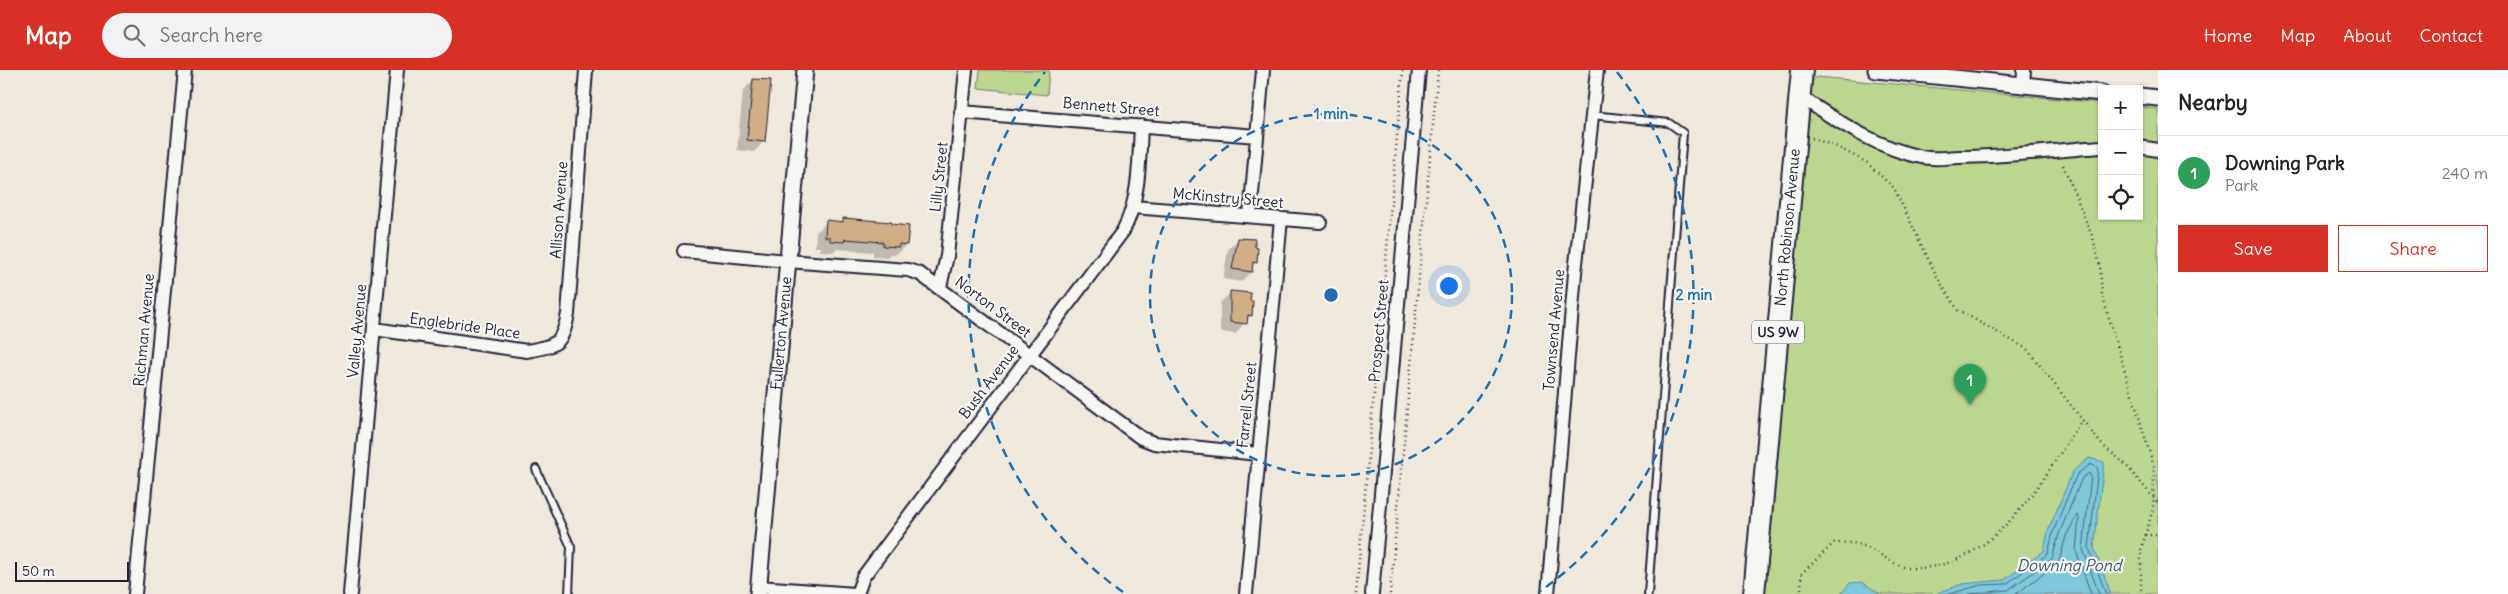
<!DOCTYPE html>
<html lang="en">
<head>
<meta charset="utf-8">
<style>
  :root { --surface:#fff; --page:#f2f2f2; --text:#222; --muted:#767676; --line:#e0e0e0; --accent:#d93025 }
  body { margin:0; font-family:Delius,sans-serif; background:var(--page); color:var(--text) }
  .controls { position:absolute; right:15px; top:15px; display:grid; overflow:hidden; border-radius:0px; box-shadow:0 1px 4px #0004 }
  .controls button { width:45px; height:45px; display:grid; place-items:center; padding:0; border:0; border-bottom:1px solid var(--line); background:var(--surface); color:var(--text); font:25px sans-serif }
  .scale { position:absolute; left:15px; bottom:12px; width:114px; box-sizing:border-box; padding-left:5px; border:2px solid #22223b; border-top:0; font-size:14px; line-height:18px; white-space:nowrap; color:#22223b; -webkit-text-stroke:4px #f6f6f2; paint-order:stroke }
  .you { position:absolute; left:1448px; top:215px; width:18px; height:18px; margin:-12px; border:4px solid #fff; border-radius:50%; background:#1a73e8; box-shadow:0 0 0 8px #1a73e833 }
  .badge { display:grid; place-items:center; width:32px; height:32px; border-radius:50%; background:var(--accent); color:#fff; font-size:16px; font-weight:700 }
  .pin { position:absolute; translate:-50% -41px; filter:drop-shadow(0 1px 2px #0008) }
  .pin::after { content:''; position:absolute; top:26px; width:18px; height:15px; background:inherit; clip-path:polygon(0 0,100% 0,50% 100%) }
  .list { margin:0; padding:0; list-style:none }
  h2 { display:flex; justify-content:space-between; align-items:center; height:65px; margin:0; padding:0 20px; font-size:21px }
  h2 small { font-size:16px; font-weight:400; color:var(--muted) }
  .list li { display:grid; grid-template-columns:32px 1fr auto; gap:15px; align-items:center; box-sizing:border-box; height:75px; padding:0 20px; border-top:1px solid var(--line) }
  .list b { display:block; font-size:19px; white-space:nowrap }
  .list p { margin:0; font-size:16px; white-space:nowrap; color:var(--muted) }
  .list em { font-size:16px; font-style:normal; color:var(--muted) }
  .actions { display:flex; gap:10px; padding:15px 20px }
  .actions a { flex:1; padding:11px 0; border:1px solid var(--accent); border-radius:0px; text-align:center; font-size:18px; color:var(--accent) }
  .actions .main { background:var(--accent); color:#fff }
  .icon { flex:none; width:28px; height:28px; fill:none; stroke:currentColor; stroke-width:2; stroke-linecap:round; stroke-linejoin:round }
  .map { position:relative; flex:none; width:2158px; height:524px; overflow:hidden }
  header { display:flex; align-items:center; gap:30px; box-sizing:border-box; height:70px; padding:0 25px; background:var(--accent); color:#fff }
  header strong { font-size:24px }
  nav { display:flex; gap:28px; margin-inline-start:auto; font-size:18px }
  .search { width:350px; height:45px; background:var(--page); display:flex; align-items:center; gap:12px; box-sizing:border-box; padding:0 18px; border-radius:28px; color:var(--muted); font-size:19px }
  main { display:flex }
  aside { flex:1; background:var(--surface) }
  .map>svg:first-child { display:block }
</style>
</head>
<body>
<header>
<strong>Map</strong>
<div class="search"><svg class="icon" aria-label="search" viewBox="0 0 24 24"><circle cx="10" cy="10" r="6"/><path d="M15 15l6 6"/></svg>Search here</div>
<nav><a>Home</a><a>Map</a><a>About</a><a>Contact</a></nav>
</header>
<main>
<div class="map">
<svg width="2158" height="524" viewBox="0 0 2158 524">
  <rect width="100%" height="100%" fill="#efe8dc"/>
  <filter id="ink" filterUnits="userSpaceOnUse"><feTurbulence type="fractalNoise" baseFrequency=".02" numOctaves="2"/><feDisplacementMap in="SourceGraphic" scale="10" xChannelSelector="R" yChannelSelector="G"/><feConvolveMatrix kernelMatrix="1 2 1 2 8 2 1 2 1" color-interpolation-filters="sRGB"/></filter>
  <g filter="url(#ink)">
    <path fill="#bbd78f" stroke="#6e7c65" d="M980 0H1049L1047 25 978 18Z
      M1817 7 2102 33V146H2139V37L2158 39V524H1764L1811 12Z"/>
    <path fill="#7dc8dd" stroke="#59869c" d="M2089 388 2104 392 2094 478 2111 524H1935L1962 514 2004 510 2044 481 2048 461 2073 401Z
      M1862 512 1880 524H1841L1850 513Z"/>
    <path fill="#0003" d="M753 10 764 71 754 82 737 80 743 21Z
      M844 150 906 175 895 185 890 184 887 187 873 186V182L836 179 833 182 820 181V177H815L816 162 827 152 841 153Z
      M1238 169 1255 192 1252 196 1251 202 1241 212 1223 209 1228 180Z
      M1231 222 1250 245 1236 264 1220 262V233Z"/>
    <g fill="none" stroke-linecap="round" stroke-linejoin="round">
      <path stroke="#46647c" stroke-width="1" d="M1949 524 1981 515 2006 514 2048 484 2053 462 2077 404 2091 394 2098 398 2089 478 2106 524
        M1970 524 2008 520 2052 489 2059 464 2082 408 2089 403 2091 406 2083 479 2099 524
        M2016 524 2059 492 2066 466 2077 445 2079 448 2076 481 2091 524"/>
    </g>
    <path fill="#d1ae83" stroke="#22223b" d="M753 9 771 10 765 72 747 70Z
      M843 148 891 152V154L909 156 907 175 899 174V177L883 176V172L845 169 844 172 830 171V167H825L826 150 843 152Z
      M1238 168 1255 169V177L1258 178 1257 193 1253 192 1252 202 1232 199Z
      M1230 221 1251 223 1250 231H1253L1252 246 1248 245 1247 254 1230 252Z"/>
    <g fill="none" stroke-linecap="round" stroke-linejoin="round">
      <g stroke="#22223b" stroke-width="10">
        <path id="service" d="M1592 45 1669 53 1683 63 1648 524
          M536 399 571 477 569 524"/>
      </g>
      <g stroke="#22223b" stroke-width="16">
        <path id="minor" d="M2023 16 2024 0
          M1799 26C1836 50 1878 79 1922 87 1934 90 1948 87 1960 87 2008 87 2055 80 2102 77
          M961 42 1257 66
          M2139 77 2158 80
          M1133 137 1320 152
          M1250 146 1263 0
          M684 181 787 191 908 200 920 204 1141 368 1154 373 1258 384
          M940 217 947 186 966 0
          M374 259 527 281C557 275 562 275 568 244L586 0
          M758 517 855 524
          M135 524 185 0
          M350 524 397 0
          M857 524 863 507 1123 161C1140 129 1139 91 1141 56
          M1246 524 1281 149
          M1372 524 1419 0
          M1548 524 1575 203 1597 0"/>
      </g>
      <g stroke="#22223b" stroke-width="19">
        <g id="tertiary">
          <path d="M1876 0 2102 23"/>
          <path d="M2139 26 2158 28"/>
          <path id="s1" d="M758 524 805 0"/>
        </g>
      </g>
      <g stroke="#22223b" stroke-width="24">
        <g id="trunk">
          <path id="s2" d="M1754 524 1802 0"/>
        </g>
      </g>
      <path stroke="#22223b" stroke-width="2.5" stroke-dasharray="1 4" stroke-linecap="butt" d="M1812 68 1835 76 1866 92 1894 118 1938 209 1958 240 2027 279 2102 375 2124 393 2158 433
        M2063 95 2093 168 2100 196 2102 225 2154 397 2153 439 2141 480V524
        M2145 465H2158
        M1356 524 1403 0
        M1390 524 1438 0
        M1801 524V504L1834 473C1843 473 1853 472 1861 475 1875 479 1895 497 1909 498 1994 502 2041 411 2082 350"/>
      <use href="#service" stroke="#f6f6f2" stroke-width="6"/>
      <use href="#minor" stroke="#f6f6f2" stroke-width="12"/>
      <use href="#tertiary" stroke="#f6f6f2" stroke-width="15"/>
      <use href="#trunk" stroke="#f6f6f2" stroke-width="20"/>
    </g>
  </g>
  <g fill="none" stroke="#1f6fb2" stroke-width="2.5" stroke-dasharray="9 6">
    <circle cx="1331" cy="225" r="181"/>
    <path d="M1123 522A363 363 0 0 1 1045 2M1617 2A363 363 0 0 1 1539 522"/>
  </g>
  <g text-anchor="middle" stroke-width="4.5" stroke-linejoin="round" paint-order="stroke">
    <rect fill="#f6f6f2" stroke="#626272" stroke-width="1" x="1752" y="250.5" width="52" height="23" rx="4"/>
    <g font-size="14" font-weight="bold" fill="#22223b">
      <text x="1778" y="267">US 9W</text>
    </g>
    <g font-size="15" fill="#22223b" stroke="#f6f6f2">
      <text transform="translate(1111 37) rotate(5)" y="5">Bennett Street</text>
      <text transform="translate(939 107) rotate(-84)" y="5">Lilly Street</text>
      <text transform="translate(1228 128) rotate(5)" y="5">McKinstry Street</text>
      <text transform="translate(559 140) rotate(-86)" y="5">Allison Avenue</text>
      <text dy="5" stroke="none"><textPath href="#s2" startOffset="368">North Robinson Avenue</textPath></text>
      <text transform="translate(993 237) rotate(37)" y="5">Norton Street</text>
      <text transform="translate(465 256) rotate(8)" y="5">Englebride Place</text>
      <text transform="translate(144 260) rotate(-85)" y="5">Richman Avenue</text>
      <text transform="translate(1554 260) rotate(-85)" y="5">Townsend Avenue</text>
      <text transform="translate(357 261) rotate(-85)" y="5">Valley Avenue</text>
      <text transform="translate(1379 261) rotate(-85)" y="5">Prospect Street</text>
      <text dy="5" stroke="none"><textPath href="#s1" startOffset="262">Fullerton Avenue</textPath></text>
      <text transform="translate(989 312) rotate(-53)" y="5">Bush Avenue</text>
      <text transform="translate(1247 335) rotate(-84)" y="5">Farrell Street</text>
    </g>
    <g font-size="16" font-style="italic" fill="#3d546c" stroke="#f6f6f2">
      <text x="2069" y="501">Downing Pond</text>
    </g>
  </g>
  <circle cx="1331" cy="225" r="8" fill="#1f6fb2" stroke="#f6f6f2" stroke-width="2.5"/>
  <g font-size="15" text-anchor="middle" font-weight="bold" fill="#1f6fb2" stroke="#f6f6f2" stroke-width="4.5" stroke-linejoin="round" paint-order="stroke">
    <text x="1331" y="49">1 min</text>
    <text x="1694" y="230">2 min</text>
  </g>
</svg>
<div class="controls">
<button>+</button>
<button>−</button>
<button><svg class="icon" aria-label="locate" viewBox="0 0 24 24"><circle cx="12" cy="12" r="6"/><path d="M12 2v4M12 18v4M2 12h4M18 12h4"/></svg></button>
</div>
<div class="scale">50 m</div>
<div class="you"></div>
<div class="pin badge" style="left:1970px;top:335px;background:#2e9e5b">1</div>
</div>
<aside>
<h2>Nearby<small></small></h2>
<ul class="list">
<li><span class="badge" style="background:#2e9e5b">1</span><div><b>Downing Park</b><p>Park</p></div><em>240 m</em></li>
</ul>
<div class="actions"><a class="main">Save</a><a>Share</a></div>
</aside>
</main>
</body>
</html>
